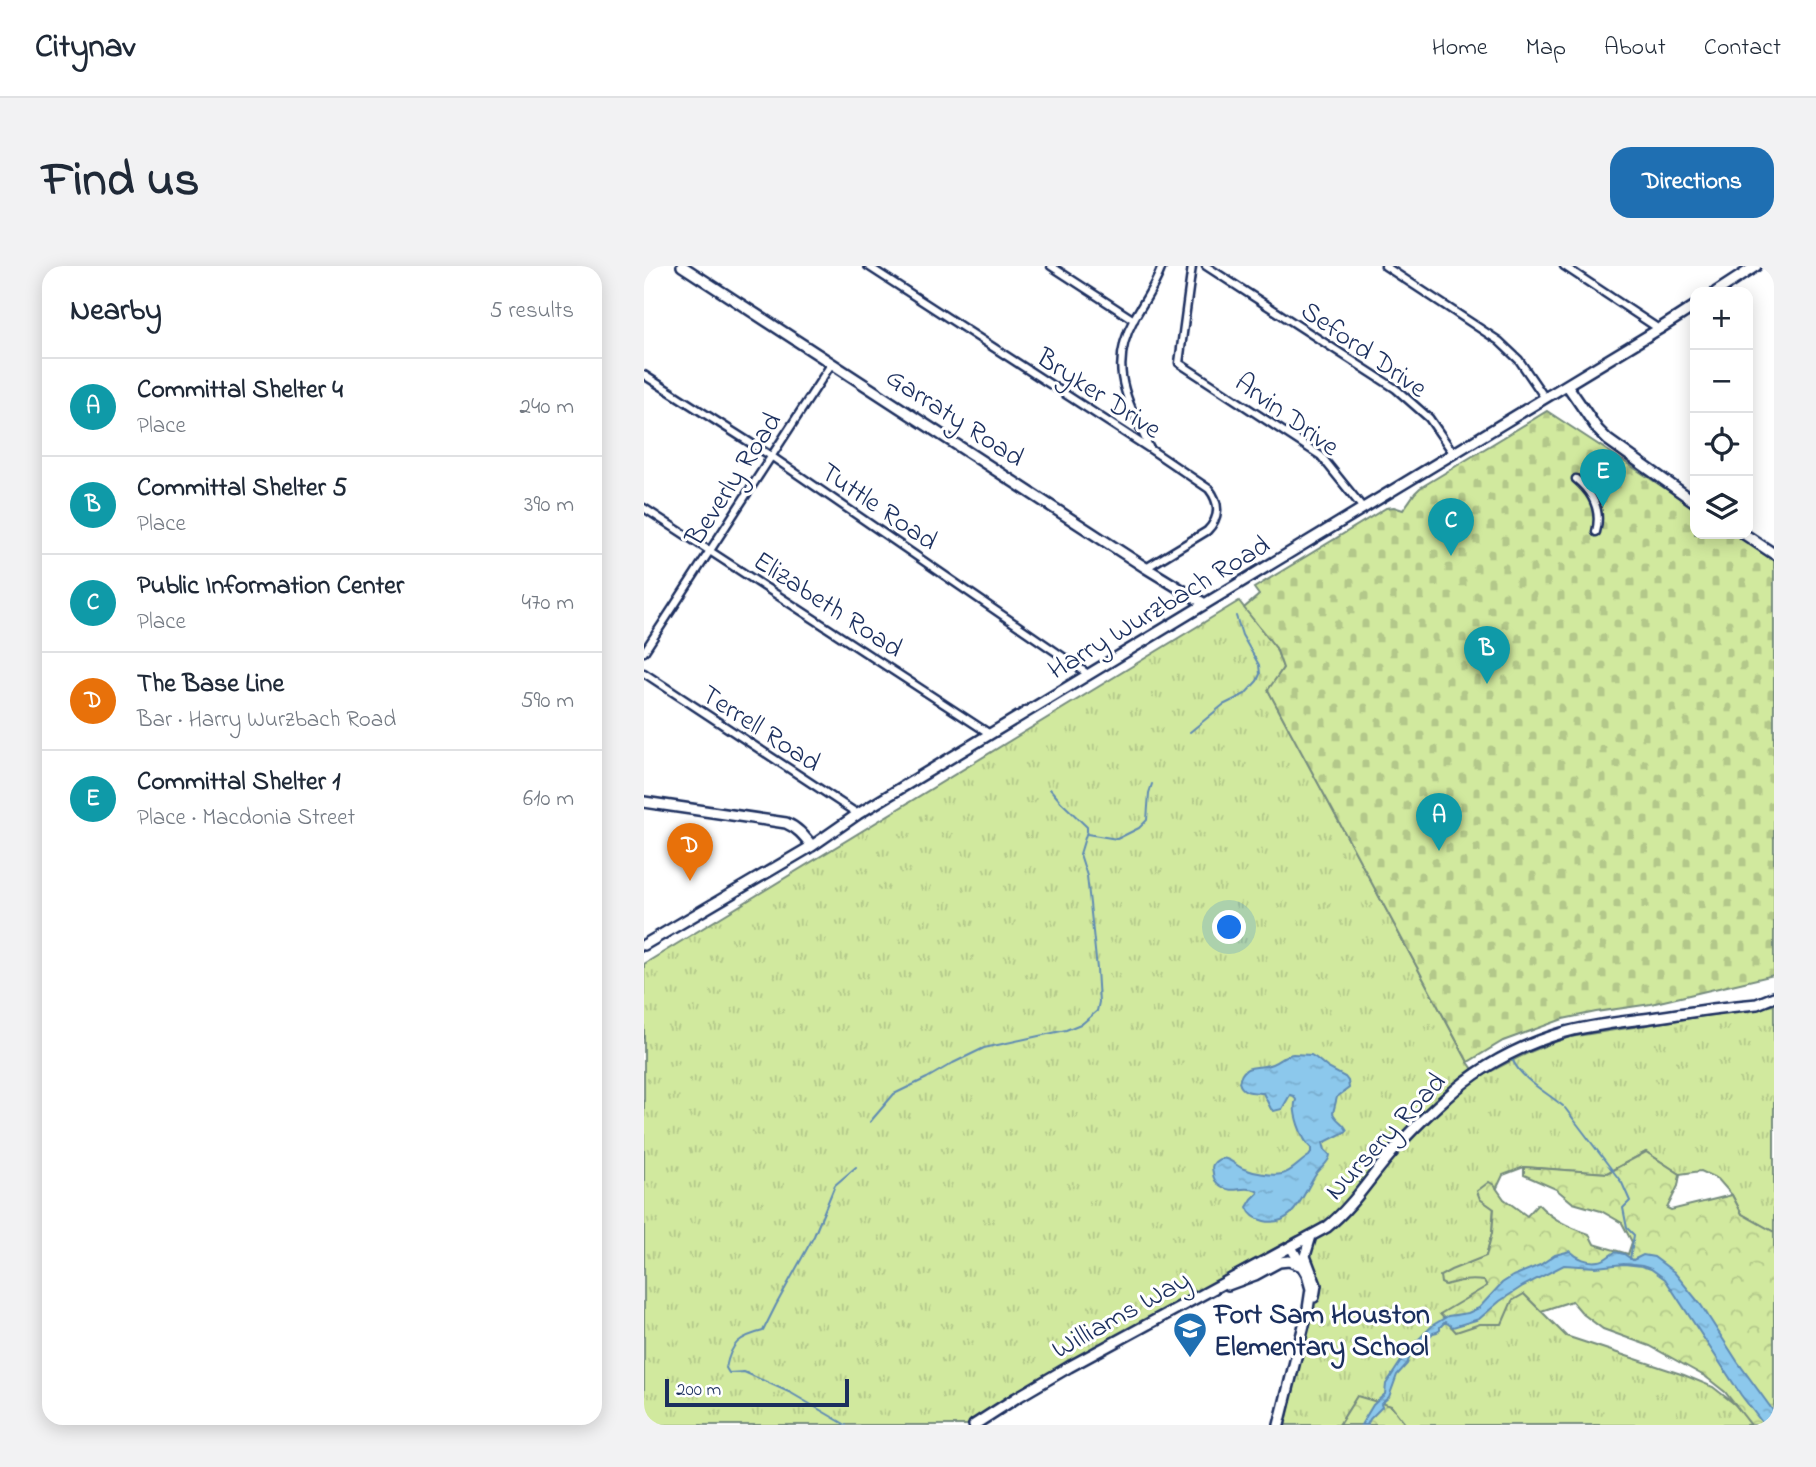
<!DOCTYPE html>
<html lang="en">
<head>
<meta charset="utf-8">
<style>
  :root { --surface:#fff; --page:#f2f2f3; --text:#1f2937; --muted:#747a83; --line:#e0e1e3; --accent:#1f6fb2 }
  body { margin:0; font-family:"Indie Flower",sans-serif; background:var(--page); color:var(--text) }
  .controls { position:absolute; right:21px; top:21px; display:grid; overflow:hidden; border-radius:14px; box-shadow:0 4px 18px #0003 }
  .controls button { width:63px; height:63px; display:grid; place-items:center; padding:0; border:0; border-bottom:2px solid var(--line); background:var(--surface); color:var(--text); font:35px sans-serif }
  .scale { position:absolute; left:21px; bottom:18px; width:184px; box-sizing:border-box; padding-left:7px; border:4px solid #1b2f5e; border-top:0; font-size:19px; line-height:24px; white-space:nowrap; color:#1b2f5e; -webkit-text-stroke:5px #fff; paint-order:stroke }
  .you { position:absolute; left:586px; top:662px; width:24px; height:24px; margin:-18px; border:5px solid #fff; border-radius:50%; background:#1a73e8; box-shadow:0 0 0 10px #1a73e833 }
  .badge { display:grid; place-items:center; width:46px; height:46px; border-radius:50%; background:var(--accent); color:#fff; font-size:23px; font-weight:700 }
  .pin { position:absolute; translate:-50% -58px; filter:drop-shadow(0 2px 4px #0008) }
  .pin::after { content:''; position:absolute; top:37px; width:24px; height:21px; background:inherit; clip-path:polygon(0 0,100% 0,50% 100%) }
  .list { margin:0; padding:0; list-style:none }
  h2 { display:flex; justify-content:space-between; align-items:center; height:91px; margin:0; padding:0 28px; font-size:30px }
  h2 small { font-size:23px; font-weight:400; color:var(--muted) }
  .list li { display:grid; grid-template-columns:46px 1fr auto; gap:21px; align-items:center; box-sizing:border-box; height:98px; padding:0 28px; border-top:2px solid var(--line) }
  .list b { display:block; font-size:26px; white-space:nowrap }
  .list p { margin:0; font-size:23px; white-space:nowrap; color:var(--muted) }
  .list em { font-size:23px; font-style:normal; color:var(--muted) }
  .icon { flex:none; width:38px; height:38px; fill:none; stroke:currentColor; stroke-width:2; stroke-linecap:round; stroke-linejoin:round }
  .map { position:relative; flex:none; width:1130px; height:1159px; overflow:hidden; border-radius:21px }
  header { display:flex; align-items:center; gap:42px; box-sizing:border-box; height:98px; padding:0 35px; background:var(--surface); border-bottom:2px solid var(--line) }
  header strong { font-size:33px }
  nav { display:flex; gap:38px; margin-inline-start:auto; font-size:24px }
  .intro { display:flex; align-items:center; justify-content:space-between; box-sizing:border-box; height:168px; padding:0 42px }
  h1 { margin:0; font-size:49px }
  .button { padding:18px 32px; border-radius:21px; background:var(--accent); color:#fff; font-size:24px; font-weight:700 }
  main { display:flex; gap:42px; padding:0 42px }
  aside { flex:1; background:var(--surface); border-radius:21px; box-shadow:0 4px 18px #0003 }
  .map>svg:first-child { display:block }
</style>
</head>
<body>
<header>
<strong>Citynav</strong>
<nav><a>Home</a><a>Map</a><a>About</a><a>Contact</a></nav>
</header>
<div class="intro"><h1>Find us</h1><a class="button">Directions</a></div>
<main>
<aside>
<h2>Nearby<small>5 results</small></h2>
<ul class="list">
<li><span class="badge" style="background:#0f9aa8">A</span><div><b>Committal Shelter 4</b><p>Place</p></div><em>240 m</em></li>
<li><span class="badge" style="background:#0f9aa8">B</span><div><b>Committal Shelter 5</b><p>Place</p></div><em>390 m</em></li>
<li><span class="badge" style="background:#0f9aa8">C</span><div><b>Public Information Center</b><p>Place</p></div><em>470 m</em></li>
<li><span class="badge" style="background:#e8710a">D</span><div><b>The Base Line</b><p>Bar · Harry Wurzbach Road</p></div><em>590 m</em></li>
<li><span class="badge" style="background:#0f9aa8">E</span><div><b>Committal Shelter 1</b><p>Place · Macdonia Street</p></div><em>610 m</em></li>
</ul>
</aside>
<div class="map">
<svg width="1130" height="1159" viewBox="0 0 1130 1159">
  <defs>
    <pattern id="grass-tufts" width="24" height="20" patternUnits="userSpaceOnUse" patternTransform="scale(1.75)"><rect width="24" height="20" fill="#d1e99e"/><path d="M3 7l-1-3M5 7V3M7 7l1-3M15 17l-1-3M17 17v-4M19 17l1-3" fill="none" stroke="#b3c88a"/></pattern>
    <pattern id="forest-crowns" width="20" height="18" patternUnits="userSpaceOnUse" patternTransform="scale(1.75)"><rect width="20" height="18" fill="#d1e99e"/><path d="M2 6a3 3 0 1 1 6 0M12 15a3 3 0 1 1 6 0" fill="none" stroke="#b3c88a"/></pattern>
    <pattern id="cemetery-stones" width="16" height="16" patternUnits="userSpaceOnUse" patternTransform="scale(1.75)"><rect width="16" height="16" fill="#d1e99e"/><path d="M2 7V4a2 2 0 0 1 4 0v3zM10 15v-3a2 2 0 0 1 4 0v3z" fill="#b3c88a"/></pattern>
    <pattern id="water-ripples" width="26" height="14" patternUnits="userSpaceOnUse" patternTransform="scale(1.75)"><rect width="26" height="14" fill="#8cc8ec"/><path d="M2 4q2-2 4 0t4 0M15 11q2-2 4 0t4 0" fill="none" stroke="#78accd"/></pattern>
  </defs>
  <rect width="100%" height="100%" fill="#fff"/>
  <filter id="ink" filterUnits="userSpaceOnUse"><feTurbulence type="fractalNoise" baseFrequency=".0143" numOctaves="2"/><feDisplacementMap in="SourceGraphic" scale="14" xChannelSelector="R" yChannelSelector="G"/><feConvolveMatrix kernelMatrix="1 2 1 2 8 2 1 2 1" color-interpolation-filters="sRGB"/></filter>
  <g filter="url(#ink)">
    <path fill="url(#grass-tufts)" stroke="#768c7e" stroke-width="2" d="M595 335 632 382 639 402 625 425 824 796 835 812C865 795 893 781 926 771L1130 739V966L1098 948 1088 929 1074 913 1057 905 1036 908 1002 886 963 907 880 901 859 909 851 926 848 967 842 990 922 1070 1040 1109 1069 1121 1093 1140 1107 1159H762L747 1140 713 1131 695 1159H641L667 1046 675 1022 664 986 653 970 379 1122 323 1159H0V698Z"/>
    <path fill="url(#forest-crowns)" stroke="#768c7e" stroke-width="2" d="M1002 886 1036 908 1034 920 1023 942 1027 944 1088 929 1098 948 1130 966V1159H1107L1081 1126 1062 1111 1006 1080 959 1063 939 1048 928 1035 897 1045 880 1028 868 1035 858 1058H836L812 1066 796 1048 843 1020 840 1015C825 1013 815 1015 801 1019L797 1017 796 1010 807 1004 842 990 848 967 850 943 836 933 833 925 845 916 850 919 860 933 883 950 894 938C909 954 925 961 945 968L950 978 984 988 988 976 978 957 957 945 929 937 912 923 880 909V901L963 907Z
      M713 1130 747 1140 762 1159H695Z"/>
    <path fill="url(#cemetery-stones)" stroke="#768c7e" stroke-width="2" d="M903 145 1051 242V268H1091L1130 293V709L1007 738 952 746 919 753 859 775 824 796 624 424 639 402 632 382 600 342 615 329 610 322 742 242 750 241 759 244 771 227 776 222Z"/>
    <path fill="url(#water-ripples)" stroke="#5f8bb3" stroke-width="2" d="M649 788 667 789 672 792 684 802 701 811 704 815 705 822 693 831 689 847C692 855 701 857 703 865L679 877 681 884 686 889C685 897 678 900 673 907 659 926 651 962 620 955 611 953 606 949 603 941L608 933 614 927 613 925C600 918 589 929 577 920 572 917 569 912 569 907 568 902 567 900 571 896 581 886 591 900 600 903 610 907 627 910 638 908 648 906 656 895 665 890L667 887V882C658 874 647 845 652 834L650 830 646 829 638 843 630 845 627 843 619 827C609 826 598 828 595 816 600 795 614 804 628 798 636 795 640 789 649 788Z
      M926 985C933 992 944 997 955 995 960 995 966 989 971 986L980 988 989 994 999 989 1010 991 1030 1006 1057 1039 1093 1095 1130 1146V1159H1120L1097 1129 1021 1013 1007 1003 998 1000 980 998 952 1001 920 999 879 1020 856 1035 835 1053 809 1061 801 1056 796 1061V1064L793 1066 789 1067 766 1090 763 1098 753 1109 745 1131 737 1138 738 1141 726 1153 723 1159H717L729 1139 741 1128 742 1118 761 1089 770 1078 789 1059 804 1050 824 1047 835 1042 858 1017 869 1010 896 999 911 989Z"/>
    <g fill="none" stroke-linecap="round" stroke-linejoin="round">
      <path stroke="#5f8bb3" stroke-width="2" d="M546 466 579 439 601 428 613 415 616 408 615 399 598 369 592 350
        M443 568 473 573 495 562 503 554 505 527 508 518
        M868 793C878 814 901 825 919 840
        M921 842 978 917 986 935 979 942 983 962 990 969 986 993
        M226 856 250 828 283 812 309 797 340 782 422 764 439 757 453 745 455 736 453 703 443 610 436 588 443 565V561L417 536 406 523
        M202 1159 147 1127 100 1106 85 1107 82 1102C87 1077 95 1071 119 1065L132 1039 170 970 191 919 212 901"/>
      <g stroke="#1b2f5e" stroke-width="11">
        <path id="street" d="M224 0 506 183 565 223C576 237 576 252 563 265L502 302
          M407 0 490 54
          M548 0 535 97 677 190 719 242
          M562 0 752 123 785 152 810 188
          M741 0 855 75 875 94 901 132
          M920 0 1015 63
          M0 109 127 190 444 408
          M505 181C484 134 463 103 490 53 500 35 512 19 518 0
          M932 213C949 227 958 244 952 266
          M0 242 346 468
          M0 386 188 97
          M0 407 214 548"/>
      </g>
      <g stroke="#1b2f5e" stroke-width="14">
        <path id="secondary" d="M38 0 502 302 561 338
          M1072 26 1112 0
          M923 119 954 164 964 174 1051 236
          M1100 268 1130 288
          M0 536 142 557C154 562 160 570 168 580
          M0 679 168 580 214 548 1015 63 1051 40
          M667 970 661 990 672 1019 670 1031
          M584 1019 611 1009 635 996 645 995 658 1000
          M330 1159 372 1132 425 1101 683 961C709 940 725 913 746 889 763 868 783 849 802 832 835 801 875 780 918 767 946 759 978 756 1007 752 1042 747 1077 741 1113 738L1130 731
          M635 1159 664 1043 667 1023 663 1009 647 981"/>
      </g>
      <use href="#street" stroke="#fff" stroke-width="6"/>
      <use href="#secondary" stroke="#fff" stroke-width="9"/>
    </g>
  </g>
  <defs>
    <g id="school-pin" transform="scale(1.75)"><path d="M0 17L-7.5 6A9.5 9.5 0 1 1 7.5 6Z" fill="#1f6fb2" stroke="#fff"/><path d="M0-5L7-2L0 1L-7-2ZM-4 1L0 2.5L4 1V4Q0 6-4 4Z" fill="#fff"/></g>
  </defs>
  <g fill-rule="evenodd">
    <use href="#school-pin" x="546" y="1063"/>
  </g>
  <g text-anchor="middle" stroke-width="6" stroke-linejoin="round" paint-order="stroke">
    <g font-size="28" fill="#1b2f5e" stroke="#fff">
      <text transform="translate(721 82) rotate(35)" y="10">Seford Drive</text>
      <text transform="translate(456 126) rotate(33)" y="10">Bryker Drive</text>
      <text transform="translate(644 147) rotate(36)" y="10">Arvin Drive</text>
      <text transform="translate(312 150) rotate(33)" y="10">Garraty Road</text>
      <text transform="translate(88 212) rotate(-57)" y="10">Beverly Road</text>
      <text transform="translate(236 239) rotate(34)" y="10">Tuttle Road</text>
      <text transform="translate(185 337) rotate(33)" y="10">Elizabeth Road</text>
      <text transform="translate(514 340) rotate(-31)" y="10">Harry Wurzbach Road</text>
      <text transform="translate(118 461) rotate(33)" y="10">Terrell Road</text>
      <text transform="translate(740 869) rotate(-47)" y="10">Nursery Road</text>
      <text transform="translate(476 1047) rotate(-29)" y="10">Williams Way</text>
    </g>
    <g font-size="28" font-weight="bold" fill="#1b2f5e" stroke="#fff" text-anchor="start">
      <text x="570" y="1057">Fort Sam Houston<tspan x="570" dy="32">Elementary School</tspan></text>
    </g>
  </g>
</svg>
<div class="controls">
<button>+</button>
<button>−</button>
<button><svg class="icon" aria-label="locate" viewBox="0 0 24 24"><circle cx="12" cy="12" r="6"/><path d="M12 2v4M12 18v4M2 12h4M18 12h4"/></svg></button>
<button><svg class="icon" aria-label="layers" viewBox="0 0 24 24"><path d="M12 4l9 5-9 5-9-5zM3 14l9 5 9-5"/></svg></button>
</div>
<div class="scale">200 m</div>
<div class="you"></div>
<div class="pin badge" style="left:795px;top:585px;background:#0f9aa8">A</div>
<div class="pin badge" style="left:843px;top:418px;background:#0f9aa8">B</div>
<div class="pin badge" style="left:807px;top:290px;background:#0f9aa8">C</div>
<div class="pin badge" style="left:46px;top:615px;background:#e8710a">D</div>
<div class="pin badge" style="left:959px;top:241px;background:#0f9aa8">E</div>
</div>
</main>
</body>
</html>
